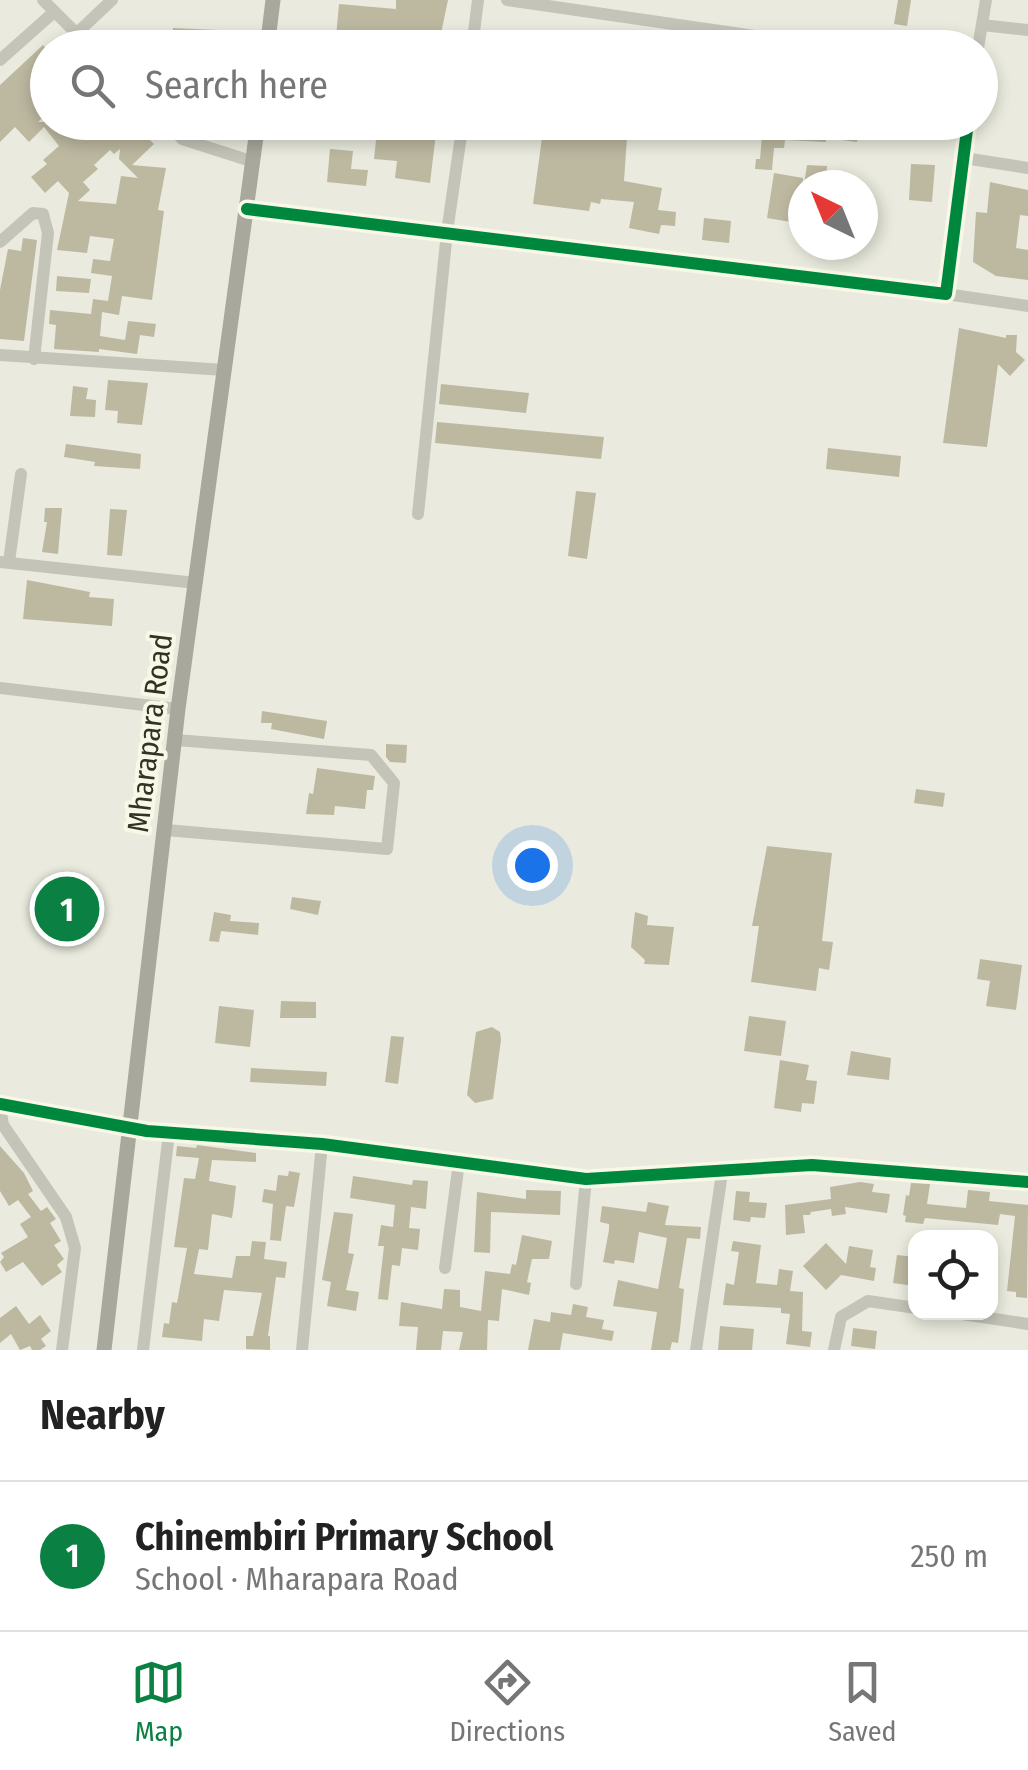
<!DOCTYPE html>
<html lang="en">
<head>
<meta charset="utf-8">
<style>
  :root { --surface:#fff; --page:#f2f2f2; --text:#222; --muted:#767676; --line:#e0e0e0; --accent:#0b8043 }
  body { margin:0; font-family:"Fira Sans Condensed",sans-serif; background:var(--page); color:var(--text) }
  .controls { position:absolute; right:30px; bottom:30px; display:grid; overflow:hidden; border-radius:20px; box-shadow:0 5px 15px #0003 }
  .controls button { width:90px; height:90px; display:grid; place-items:center; padding:0; border:0; border-bottom:2px solid var(--line); background:var(--surface); color:var(--text); font:50px sans-serif }
  .compass { position:absolute; left:788px; top:170px; width:90px; height:90px; border-radius:50%; background:var(--surface); box-shadow:0 5px 15px #0003; rotate:317deg }
  .you { position:absolute; left:532px; top:865px; width:35px; height:35px; margin:-25px; border:8px solid #fff; border-radius:50%; background:#1a73e8; box-shadow:0 0 0 15px #1a73e833 }
  .badge { display:grid; place-items:center; width:65px; height:65px; border-radius:50%; background:var(--accent); color:#fff; font-size:32px; font-weight:700 }
  .pin { position:absolute; translate:-50% -50%; border:5px solid #fff; box-shadow:0 2px 10px #0006 }
  .list { margin:0; padding:0; list-style:none }
  h2 { display:flex; justify-content:space-between; align-items:center; height:130px; margin:0; padding:0 40px; font-size:42px }
  h2 small { font-size:32px; font-weight:400; color:var(--muted) }
  .list li { display:grid; grid-template-columns:65px 1fr auto; gap:30px; align-items:center; box-sizing:border-box; height:150px; padding:0 40px; border-top:2px solid var(--line) }
  .list b { display:block; font-size:38px; white-space:nowrap }
  .list p { margin:0; font-size:32px; white-space:nowrap; color:var(--muted) }
  .list em { font-size:32px; font-style:normal; color:var(--muted) }
  .icon { flex:none; width:55px; height:55px; fill:none; stroke:currentColor; stroke-width:2; stroke-linecap:round; stroke-linejoin:round }
  .map { position:relative; flex:none; width:1028px; height:1350px; overflow:hidden }
  .search { position:absolute; background:var(--surface); box-shadow:0 5px 15px #0003; left:30px; right:30px; top:30px; height:110px; display:flex; align-items:center; gap:25px; box-sizing:border-box; padding:0 35px; border-radius:55px; color:var(--muted); font-size:38px }
  .sheet { height:280px; background:var(--surface) }
  nav { display:flex; justify-content:space-around; align-items:center; box-sizing:border-box; height:140px; border-top:2px solid var(--line); background:var(--surface); font-size:28px; color:var(--muted) }
  nav a { display:grid; justify-items:center; gap:5px }
  nav .on { color:var(--accent) }
  .map>svg:first-child { display:block }
</style>
</head>
<body>
<div class="map">
<svg width="1028" height="1350" viewBox="0 0 1028 1350">
  <rect width="100%" height="100%" fill="#eaebde"/>
  <path fill="#bdb8a0" fill-rule="evenodd" d="M396 0H448L438 48 382 37 381 48H335L339 4 396 9Z
    M898 0H911L907 26 894 24Z
    M173 28 218 30 216 48H172Z
    M43 45 48 51V91L35 102 47 113 38 122H132L154 144 132 165 166 168 158 210 164 211 152 300 122 296 119 315 102 312 100 336 125 340 128 321 156 324 154 337 140 335 137 354 99 349V352L54 349 56 325 49 324 50 310 91 314 93 299 108 301 112 276 91 273 93 259 110 261 114 239 90 236 87 253 57 250 69 193 58 181 45 193 31 177 47 164 43 160 59 146 44 127 29 142 15 127 0 142V85ZM120 149 119 159 138 178 121 176 116 204 78 201 90 190 83 182 98 169 94 165 110 150 114 154Z
    M352 122H396L395 128 436 133 430 183 395 178 397 161 374 159 376 140 350 137Z
    M569 122H628L624 181 662 188 658 210 676 212 675 226 661 225 659 234 629 228 634 202 601 199 600 204 591 202 589 211 533 204 544 123 569 126Z
    M753 122H935L934 138 859 130 857 142 826 138V142L785 140 784 148H774L772 170 755 169 756 159H760L762 135H752Z
    M330 149 353 151 351 169 368 170 366 186 327 182Z
    M911 164 935 165 932 202 909 200Z
    M807 165 827 166 826 185H804Z
    M774 173 803 178V224L767 218Z
    M990 182 1028 190V216L1020 215 1016 248 1028 250V280L996 276 973 262 976 212 987 213Z
    M704 218 731 221 729 243 702 240Z
    M23 238 37 240 24 341 0 339V290L8 249 21 251Z
    M57 276 91 279 89 293 56 291Z
    M959 328 1006 338V335H1017L1016 352 1025 360 1010 376 998 364 987 447 943 443Z
    M108 380 148 383 142 425 117 423 118 411 105 410Z
    M441 384 529 393 526 413 439 404Z
    M73 386 88 388 86 399 96 400 95 417 70 416Z
    M437 422 604 437 601 459 435 443Z
    M66 444 141 454 140 469 94 466 95 462 64 457Z
    M828 448 901 456 899 477 826 469Z
    M576 491 596 493 587 559 568 556Z
    M45 508H62L58 554 42 552 47 522H44Z
    M110 509 127 510 122 556 107 555Z
    M27 580 90 592 89 597 114 599 112 626 23 619Z
    M262 711 327 721 324 739 271 729 272 723H261Z
    M386 744 407 745 406 763 390 762 386 757Z
    M317 768 375 776 373 790H367L365 809 335 806 334 815 306 814 309 793 313 794Z
    M916 789 945 793 943 807 914 803Z
    M767 846 832 853 822 941 833 942 829 970 819 968 816 991 751 982 759 926H752Z
    M292 897 321 901 318 915 290 909Z
    M214 912 231 915 230 921 259 923 258 935 221 931 219 942 209 941Z
    M635 912 648 916 647 925 674 927 669 965 644 964 645 960 631 947Z
    M980 959 1022 965 1016 1010 986 1006 990 981 977 979Z
    M281 1001 316 1002V1018H280Z
    M219 1006 254 1010 250 1047 215 1043Z
    M749 1016 786 1021 781 1056 744 1051Z
    M492 1027 500 1032 501 1040 493 1099 475 1103 467 1095 476 1032Z
    M391 1036 404 1037 398 1084 385 1082Z
    M851 1051 891 1058 889 1080 847 1075Z
    M780 1060 809 1065 806 1080 817 1081 814 1104 802 1103 801 1112 774 1108Z
    M251 1068 327 1072 326 1086 250 1082Z
    M197 1145 256 1153V1162L212 1160 209 1181 236 1186 234 1204 232 1218 212 1214 208 1250 199 1249 194 1274 232 1278 236 1256H250L252 1241 266 1242 264 1259 287 1262 285 1278 276 1277 268 1336H270V1350L246 1349V1336H253L262 1293 224 1290 219 1321 204 1319 202 1341 162 1337 164 1323 169 1324 172 1302 177 1303 187 1248 174 1247 184 1178 195 1179 199 1158 176 1156 177 1146 196 1148Z
    M0 1146 24 1173 33 1191 28 1194 41 1211 47 1207 56 1219 50 1223 61 1241 54 1245 64 1259 57 1265 62 1272 42 1286 23 1262 6 1272 0 1262 4 1257 1 1253 28 1237 20 1224 31 1217 18 1200 9 1206 0 1191Z
    M289 1171 300 1173 294 1207 286 1206 281 1241 270 1240 273 1204 262 1202 264 1189 276 1191 278 1175 288 1176Z
    M353 1176 412 1185 413 1180 428 1181 426 1209 411 1207 409 1228 420 1229 418 1250 402 1248 400 1266 392 1265 388 1300 378 1299 384 1246H378L381 1225 393 1227 395 1205 350 1198Z
    M860 1182 874 1184 872 1192 890 1194 887 1213 845 1207 846 1214 832 1216 831 1209 811 1212 810 1215H803L805 1233 786 1235 785 1205 831 1199 830 1187Z
    M911 1183 930 1184 927 1204 966 1208 968 1190 990 1192 989 1201 1028 1205 1027 1298 1016 1297V1292L1007 1291 1015 1216 1000 1214 998 1225 925 1218 923 1224 905 1222 906 1216 903 1215 906 1195 909 1196Z
    M526 1190 561 1191 560 1215 491 1212 490 1253 474 1252 477 1192 526 1199Z
    M736 1191 750 1192 749 1202 767 1203 765 1218 751 1217 750 1222 733 1220Z
    M648 1202 669 1206 665 1225 701 1227 700 1239 687 1238 679 1288 684 1289 680 1329 678 1343 672 1342 670 1350H651L657 1312 613 1306 618 1280 658 1289 667 1238 639 1232 634 1263 615 1260 614 1264 603 1262 609 1230V1224L600 1222 602 1206 646 1212Z
    M334 1212 353 1214 348 1253 354 1254 346 1290 359 1292 356 1311 327 1306 331 1282 322 1280Z
    M522 1235 552 1241 549 1259H532L527 1282 531 1283 529 1295 502 1289 499 1321 488 1320 487 1350H459L463 1332 443 1331 441 1350H416L418 1327 399 1326 401 1302 442 1309 444 1289 460 1290V1307L481 1311 485 1271 510 1274 512 1264 516 1265Z
    M733 1241 761 1245 756 1283 777 1285 779 1269 793 1271 790 1291 803 1292 802 1331 812 1332 810 1347 786 1344 790 1314 781 1313V1308L723 1305 726 1283 734 1285 739 1252 731 1251Z
    M826 1243 846 1264 849 1246 873 1250 870 1267 876 1268 874 1281 841 1275 826 1290 803 1266Z
    M897 1255 916 1257 914 1286 893 1283Z
    M573 1304 588 1307 586 1317 604 1320 602 1329 614 1331 612 1341 563 1333 560 1350H528L534 1319 550 1322 551 1312 571 1315Z
    M16 1306 29 1324 40 1315 51 1331 41 1339 46 1346 40 1350H32L30 1346 20 1350 11 1334 0 1343V1318Z
    M720 1326 754 1329 752 1350H718Z
    M853 1328 877 1331 875 1349 851 1346Z"/>
  <g fill="none" stroke-linecap="round" stroke-linejoin="round">
    <path stroke="#c4c4b8" stroke-width="12" d="M43 0 91 48
      M507 0 838 48
      M982 25 1028 30
      M77 33 112 0
      M472 48 478 0
      M978 48 986 0
      M0 60 54 12
      M166 122 182 139 254 162
      M964 158 1028 168
      M247 209 946 294 968 122
      M0 242 33 213 43 214 48 233 34 359
      M946 294 1028 306
      M0 355 224 370
      M418 514 447 232 463 122
      M0 562 196 583
      M9 562 21 474
      M0 688 178 709
      M166 830 387 849 394 783 371 755 176 740
      M0 1104 147 1131 322 1144 586 1179 812 1165 1028 1182
      M0 1107 3 1125 66 1217 75 1248 62 1350
      M445 1268 459 1162
      M576 1284 586 1179
      M949 1312 1028 1324
      M143 1350 169 1133
      M302 1350 322 1144
      M696 1350 722 1173
      M834 1350 841 1317 868 1301 916 1308"/>
    <path stroke="#a9a89d" stroke-width="15" d="M267 48 273 0
      M104 1350 178 709 258 122"/>
    <g stroke="#f7f8e5" stroke-width="19">
      <path id="cycleway" d="M247 209 946 294 968 122
        M0 1104 147 1131 322 1144 586 1179 812 1165 1028 1182"/>
    </g>
    <use href="#cycleway" stroke="#00873e" stroke-width="12"/>
  </g>
  <g text-anchor="middle" stroke-width="8" stroke-linejoin="round" paint-order="stroke">
    <g font-size="30" fill="#343226" stroke="#f7f8e5">
      <text transform="translate(150 733) rotate(-83)" y="10">Mharapara Road</text>
    </g>
  </g>
</svg>
<div class="controls">
<button><svg class="icon" aria-label="locate" viewBox="0 0 24 24"><circle cx="12" cy="12" r="6"/><path d="M12 2v4M12 18v4M2 12h4M18 12h4"/></svg></button>
</div>
<svg class="compass" viewBox="-18 -18 36 36"><path d="M0-13l5 13h-10z" fill="#e53935"/><path d="M0 13l5-13h-10z" fill="#767676"/></svg>
<div class="you"></div>
<div class="pin badge" style="left:67px;top:909px">1</div>
<div class="search"><svg class="icon" aria-label="search" viewBox="0 0 24 24"><circle cx="10" cy="10" r="6"/><path d="M15 15l6 6"/></svg>Search here</div>
</div>
<section class="sheet">
<h2>Nearby<small></small></h2>
<ul class="list">
<li><span class="badge">1</span><div><b>Chinembiri Primary School</b><p>School · Mharapara Road</p></div><em>250 m</em></li>
</ul>
</section>
<nav>
<a class="on"><svg class="icon" aria-label="map" viewBox="0 0 24 24"><path d="M3 6l6-2 6 2 6-2v14l-6 2-6-2-6 2zM9 4v14M15 6v14"/></svg>Map</a>
<a><svg class="icon" aria-label="directions" viewBox="0 0 24 24"><path d="M12 3l9 9-9 9-9-9zM9 14v-3h6M13 9l2 2-2 2"/></svg>Directions</a>
<a><svg class="icon" aria-label="saved" viewBox="0 0 24 24"><path d="M7 4h10v16l-5-4-5 4z"/></svg>Saved</a>
</nav>
</body>
</html>
